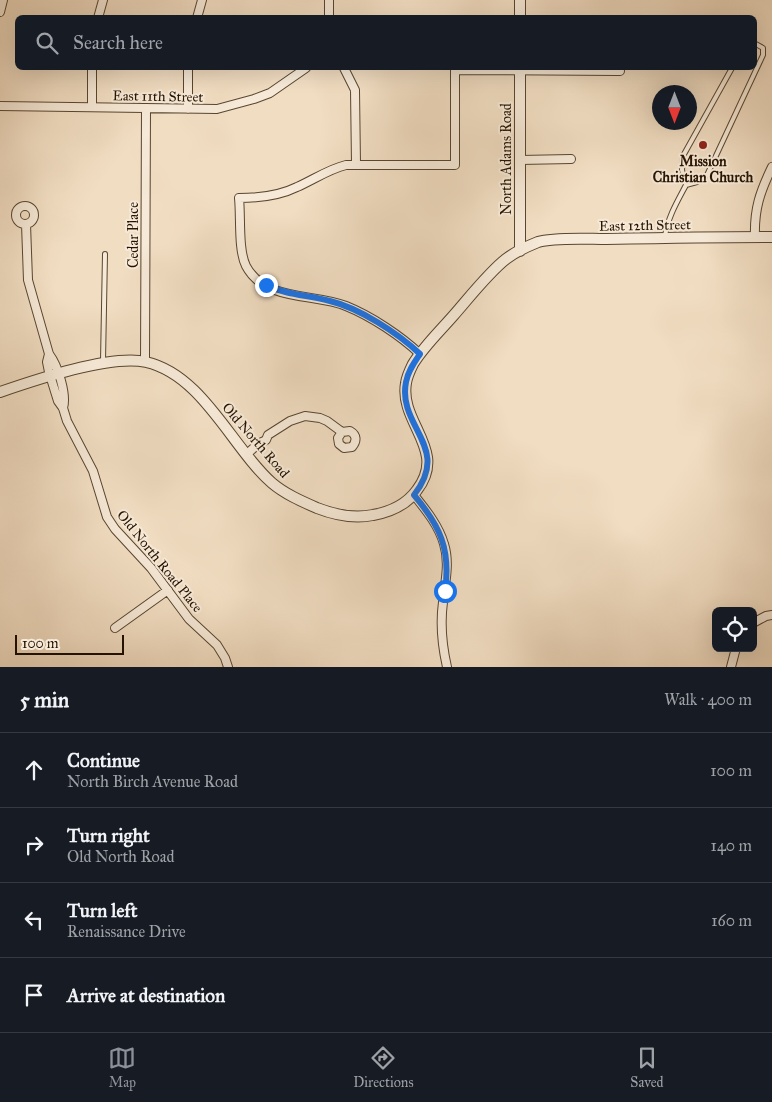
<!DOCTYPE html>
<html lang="en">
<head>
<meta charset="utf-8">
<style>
  :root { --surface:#171b24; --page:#20242c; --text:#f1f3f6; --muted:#9ea1a6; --line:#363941; --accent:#8c9099 }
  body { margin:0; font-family:"IM FELL Great Primer",serif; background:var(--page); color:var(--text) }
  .controls { position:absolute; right:15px; bottom:15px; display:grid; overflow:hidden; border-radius:8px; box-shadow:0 5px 20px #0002 }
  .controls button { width:45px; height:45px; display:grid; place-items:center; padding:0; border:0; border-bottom:1px solid var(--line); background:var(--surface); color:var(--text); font:25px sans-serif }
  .compass { position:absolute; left:652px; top:85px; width:45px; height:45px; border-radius:50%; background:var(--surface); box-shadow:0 5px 20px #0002; rotate:180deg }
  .scale { position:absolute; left:15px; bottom:12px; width:109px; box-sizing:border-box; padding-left:5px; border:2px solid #251300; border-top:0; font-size:14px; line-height:18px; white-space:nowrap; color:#251300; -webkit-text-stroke:4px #f6e9d7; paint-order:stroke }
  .stop { position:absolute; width:15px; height:15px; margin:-11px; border:4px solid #1a73e8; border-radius:50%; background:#fff }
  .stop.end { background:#1a73e8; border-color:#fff; box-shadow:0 1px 5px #0008 }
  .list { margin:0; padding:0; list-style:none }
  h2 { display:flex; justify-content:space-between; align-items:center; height:65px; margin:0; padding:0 20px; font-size:21px }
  h2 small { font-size:16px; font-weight:400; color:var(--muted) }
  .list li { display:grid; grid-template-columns:32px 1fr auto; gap:15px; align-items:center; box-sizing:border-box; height:75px; padding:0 20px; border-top:1px solid var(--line) }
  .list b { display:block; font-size:19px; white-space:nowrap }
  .list p { margin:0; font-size:16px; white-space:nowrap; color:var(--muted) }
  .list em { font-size:16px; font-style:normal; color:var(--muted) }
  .icon { flex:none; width:28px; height:28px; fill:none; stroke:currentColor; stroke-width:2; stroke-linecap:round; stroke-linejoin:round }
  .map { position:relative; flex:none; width:772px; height:667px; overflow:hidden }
  .search { position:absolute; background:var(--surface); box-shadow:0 5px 20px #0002; left:15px; right:15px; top:15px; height:55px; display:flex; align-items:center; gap:12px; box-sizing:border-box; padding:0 18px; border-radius:8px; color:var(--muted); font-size:19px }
  .sheet { height:365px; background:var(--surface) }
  nav { display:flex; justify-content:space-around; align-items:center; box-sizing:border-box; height:70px; border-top:1px solid var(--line); background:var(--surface); font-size:14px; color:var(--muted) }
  nav a { display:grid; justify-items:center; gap:2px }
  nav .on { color:var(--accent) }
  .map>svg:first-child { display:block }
</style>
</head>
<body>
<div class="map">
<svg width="772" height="667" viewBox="0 0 772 667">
  <rect width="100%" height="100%" fill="#f1ddc2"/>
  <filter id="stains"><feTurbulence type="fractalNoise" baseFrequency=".004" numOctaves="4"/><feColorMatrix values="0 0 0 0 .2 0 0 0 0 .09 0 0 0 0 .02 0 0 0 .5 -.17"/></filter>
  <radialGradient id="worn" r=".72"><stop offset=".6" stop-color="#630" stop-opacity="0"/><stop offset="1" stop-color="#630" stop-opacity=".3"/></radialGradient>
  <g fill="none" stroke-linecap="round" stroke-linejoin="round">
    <g stroke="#584630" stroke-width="6">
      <path id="service" d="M686 185 682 170 683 156 732 68
        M665 236C668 217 677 202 686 185L697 182 707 175 763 55V48L754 43
        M103 361 105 254"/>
    </g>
    <g stroke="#584630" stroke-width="10">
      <path id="minor" d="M0 12 3 0
        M98 18 103 0
        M197 18 202 0
        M329 18V0
        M92 68V107
        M188 68V109
        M344 68 355 90 356 164
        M0 106 217 109 254 99 270 93 306 68
        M520 160 571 159
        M16 215a9 9 0 1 1 18 0a9 9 0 1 1-18 0Z
        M26 224 28 280 49 354C58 366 67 394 63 408
        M755 237C754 209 760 192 772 167
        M49 354 47 362 49 372 58 401 63 408 67 421 93 471 107 517 115 529 151 568 189 619 217 645 225 658 228 667
        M420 354C401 336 371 316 346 306 315 293 265 302 246 266 238 250 241 217 239 198 259 198 279 196 297 187 313 180 329 169 346 165H455V70L620 71
        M145 362 146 108
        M247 454 258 444 266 440 268 435 290 421 305 416 320 418 327 421 342 432 350 431C357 435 357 441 352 447L344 448 339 444 338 438 342 432
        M414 495C426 510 439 526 444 544 450 563 445 582 443 602 440 624 442 645 447 667
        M753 623 766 616 772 615
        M115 628 168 590
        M731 667 736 648"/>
    </g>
    <g stroke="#584630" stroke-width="12">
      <path id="tertiary" d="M520 18V0
        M520 251V68
        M0 392C35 380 111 354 146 362 203 375 232 448 272 483 285 494 301 501 317 508 335 515 354 519 373 515 390 512 407 504 417 490 448 450 399 423 406 383 407 376 410 370 413 364 424 346 440 331 453 316 468 299 489 272 506 259 515 252 528 246 538 242 554 237 588 239 606 239 661 238 717 237 772 237"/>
    </g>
    <use href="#service" stroke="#f6e9d7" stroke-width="4"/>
    <use href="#minor" stroke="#f6e9d7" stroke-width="8"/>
    <use href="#tertiary" stroke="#f6e9d7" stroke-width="10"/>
  </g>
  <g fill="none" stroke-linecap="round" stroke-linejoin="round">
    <path stroke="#1a73e8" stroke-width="6" d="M266 285C286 295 308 295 330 301 359 308 398 333 420 354 414 363 408 371 406 382 397 427 452 447 414 495 440 526 451 549 445 591"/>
  </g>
  <circle fill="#8f2418" stroke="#f6e9d7" stroke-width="2" cx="703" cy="145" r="5"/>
  <g text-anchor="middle" stroke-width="4" stroke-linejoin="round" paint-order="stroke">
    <g font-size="14" fill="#251300" stroke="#f6e9d7">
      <text transform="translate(158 96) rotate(1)" y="5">East 11th Street</text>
      <text transform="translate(506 159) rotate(-90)" y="5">North Adams Road</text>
      <text transform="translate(645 225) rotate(-1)" y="5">East 12th Street</text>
      <text transform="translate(133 235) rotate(-90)" y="5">Cedar Place</text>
      <text transform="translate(256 440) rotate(49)" y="5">Old North Road</text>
      <text transform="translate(160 561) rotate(51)" y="5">Old North Road Place</text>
    </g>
    <g font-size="14" font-weight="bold" fill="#251300" stroke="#f6e9d7">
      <text x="703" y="166">Mission<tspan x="703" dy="16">Christian Church</tspan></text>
    </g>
  </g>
  <rect width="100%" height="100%" filter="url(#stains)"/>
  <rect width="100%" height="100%" fill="url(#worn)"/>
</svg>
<div class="controls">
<button><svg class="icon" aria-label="locate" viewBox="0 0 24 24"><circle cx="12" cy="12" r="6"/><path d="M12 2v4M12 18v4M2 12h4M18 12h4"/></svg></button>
</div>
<svg class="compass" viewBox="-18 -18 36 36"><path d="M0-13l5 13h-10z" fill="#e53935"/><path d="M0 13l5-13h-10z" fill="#9ea1a6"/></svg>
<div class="scale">100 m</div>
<div class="stop" style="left:445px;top:591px"></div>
<div class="stop end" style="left:266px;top:285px"></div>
<div class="search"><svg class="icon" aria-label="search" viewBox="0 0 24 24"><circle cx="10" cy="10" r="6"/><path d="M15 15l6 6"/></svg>Search here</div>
</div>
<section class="sheet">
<h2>5 min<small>Walk · 400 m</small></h2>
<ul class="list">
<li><svg class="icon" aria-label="ahead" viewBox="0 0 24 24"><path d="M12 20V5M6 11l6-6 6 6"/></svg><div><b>Continue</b><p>North Birch Avenue Road</p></div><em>100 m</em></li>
<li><svg class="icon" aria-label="right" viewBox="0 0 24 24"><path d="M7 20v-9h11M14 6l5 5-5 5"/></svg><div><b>Turn right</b><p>Old North Road</p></div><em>140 m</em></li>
<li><svg class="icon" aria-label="left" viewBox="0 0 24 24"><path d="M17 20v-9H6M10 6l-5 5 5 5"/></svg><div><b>Turn left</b><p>Renaissance Drive</p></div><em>160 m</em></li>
<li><svg class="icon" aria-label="arrive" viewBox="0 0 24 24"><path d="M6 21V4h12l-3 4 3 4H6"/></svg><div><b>Arrive at destination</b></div></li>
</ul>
</section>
<nav>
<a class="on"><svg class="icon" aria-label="map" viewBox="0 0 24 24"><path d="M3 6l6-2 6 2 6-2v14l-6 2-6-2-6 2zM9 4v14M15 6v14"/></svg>Map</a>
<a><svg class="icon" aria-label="directions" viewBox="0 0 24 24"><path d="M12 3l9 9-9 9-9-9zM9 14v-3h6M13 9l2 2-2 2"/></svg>Directions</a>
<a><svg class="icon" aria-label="saved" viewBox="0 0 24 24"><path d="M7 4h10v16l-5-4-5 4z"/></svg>Saved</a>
</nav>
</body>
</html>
